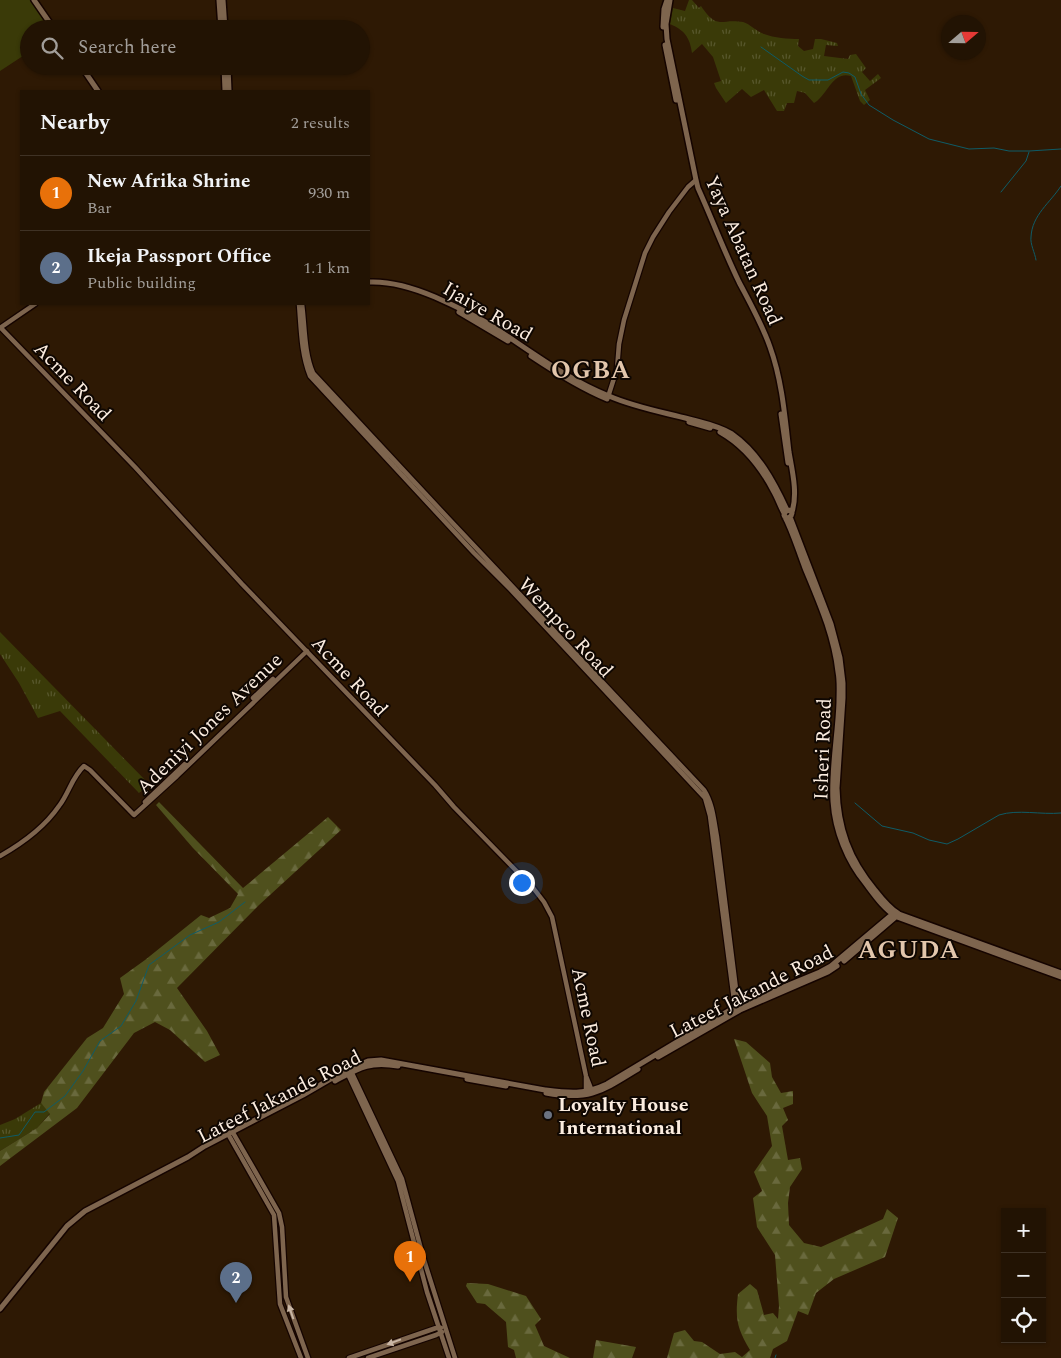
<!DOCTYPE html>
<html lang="en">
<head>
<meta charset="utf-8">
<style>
  :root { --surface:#221303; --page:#2e2012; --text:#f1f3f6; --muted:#a29e9a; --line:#3f3225; --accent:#1a73e8 }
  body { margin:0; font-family:Spectral,serif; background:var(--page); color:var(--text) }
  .controls { position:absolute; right:15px; bottom:15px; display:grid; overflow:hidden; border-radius:0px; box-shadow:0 1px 4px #0004 }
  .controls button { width:45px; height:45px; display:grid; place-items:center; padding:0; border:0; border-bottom:1px solid var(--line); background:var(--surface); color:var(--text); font:25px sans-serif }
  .compass { position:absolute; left:941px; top:15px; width:45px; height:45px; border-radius:50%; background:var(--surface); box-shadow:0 1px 4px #0004; rotate:70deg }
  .you { position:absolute; left:521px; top:882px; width:18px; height:18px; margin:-12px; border:4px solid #fff; border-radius:50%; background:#1a73e8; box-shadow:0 0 0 8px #1a73e833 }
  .badge { display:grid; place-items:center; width:32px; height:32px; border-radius:50%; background:var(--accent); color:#fff; font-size:16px; font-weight:700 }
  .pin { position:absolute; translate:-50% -41px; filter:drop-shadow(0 1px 2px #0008) }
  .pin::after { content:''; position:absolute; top:26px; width:18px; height:15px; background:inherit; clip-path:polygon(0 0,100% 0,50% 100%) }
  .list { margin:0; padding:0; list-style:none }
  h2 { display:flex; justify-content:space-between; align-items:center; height:65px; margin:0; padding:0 20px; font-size:21px }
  h2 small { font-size:16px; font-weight:400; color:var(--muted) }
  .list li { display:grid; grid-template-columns:32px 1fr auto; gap:15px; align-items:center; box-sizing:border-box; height:75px; padding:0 20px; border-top:1px solid var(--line) }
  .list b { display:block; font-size:19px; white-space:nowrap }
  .list p { margin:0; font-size:16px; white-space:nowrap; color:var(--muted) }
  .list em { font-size:16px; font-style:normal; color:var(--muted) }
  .icon { flex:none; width:28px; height:28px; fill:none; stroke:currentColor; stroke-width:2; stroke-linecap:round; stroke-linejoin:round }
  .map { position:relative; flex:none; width:1061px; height:1358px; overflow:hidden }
  .search { position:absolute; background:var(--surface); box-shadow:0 1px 4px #0004; left:20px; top:20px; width:350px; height:55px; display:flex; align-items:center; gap:12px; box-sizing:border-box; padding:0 18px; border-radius:28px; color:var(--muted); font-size:19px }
  .panel { position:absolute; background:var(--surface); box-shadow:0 1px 4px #0004; left:20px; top:90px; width:350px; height:215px; border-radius:0px }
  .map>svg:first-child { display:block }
</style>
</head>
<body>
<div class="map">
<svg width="1061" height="1358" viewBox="0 0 1061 1358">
  <defs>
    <pattern id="grass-tufts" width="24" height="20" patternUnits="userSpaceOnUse" patternTransform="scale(1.25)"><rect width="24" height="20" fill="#3a3a08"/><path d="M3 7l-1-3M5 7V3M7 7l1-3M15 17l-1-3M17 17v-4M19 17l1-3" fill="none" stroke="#57572c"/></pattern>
    <pattern id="forest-firs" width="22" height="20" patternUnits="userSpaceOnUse" patternTransform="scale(1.25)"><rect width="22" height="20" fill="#4f501d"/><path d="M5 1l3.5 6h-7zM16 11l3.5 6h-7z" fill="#69693d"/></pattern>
  </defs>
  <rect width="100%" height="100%" fill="#2e1904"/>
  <path fill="url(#grass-tufts)" d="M689 0H692L699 8 701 6C718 31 720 18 743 22 750 24 756 31 764 34 774 38 788 39 799 39L798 46 804 51 813 49 815 39H821L837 43 838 46 826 45 824 56 848 59 850 55 856 54 866 68 862 72 870 81 878 74 881 78 865 90 870 100 864 105 860 101 851 76C835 71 829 89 820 98 818 100 816 102 814 103L805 93 797 91 794 103H787L784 111H777L764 90 751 97 742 89 726 103 716 88 714 83 721 81 713 57 702 44 692 53C690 37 684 30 670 24L673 8 685 11Z
    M0 632 149 784 139 793 60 711 38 718 19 683 0 654Z
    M41 1103 50 1113 37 1128 0 1151V1125L15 1119Z"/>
  <path fill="url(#forest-firs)" d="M159 802 243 888 328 817 341 830 259 905 177 988 207 1031 220 1055 205 1062 170 1030 155 1022 134 1033 77 1108 0 1166V1151L37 1128 50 1114 41 1103 44 1092 87 1038 103 1028 124 994 120 978 145 960 201 915 209 918 230 908 238 894 193 848 156 805Z
    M734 1039 746 1042 770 1063 772 1077 781 1093 793 1091V1104L783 1108 788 1120 782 1126 788 1160 800 1158 802 1169 790 1187 788 1203 789 1225 804 1243 821 1247 883 1219 887 1209 898 1218 885 1257 834 1279 816 1293 808 1315 798 1311 787 1341 773 1349 770 1358H667L674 1333 685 1330 694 1341 702 1342 720 1354 735 1352 742 1357 750 1350C737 1328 735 1319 738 1294L750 1284 757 1290 764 1315 773 1313 778 1319 779 1306 775 1255 757 1227 753 1198 762 1191 754 1172 772 1146 767 1116 752 1093Z
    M467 1283 488 1284 526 1296 541 1319 535 1325 544 1346 570 1358H516L514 1350 508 1347 506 1322 485 1304 477 1303 466 1286Z
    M596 1340 636 1347 632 1358H593Z"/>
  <path fill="#3a3a08" d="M0 0H30L51 29H29V52L0 71Z"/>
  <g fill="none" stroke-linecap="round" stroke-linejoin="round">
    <path stroke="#0f5c67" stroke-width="1" d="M761 47 802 76 809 80H828L843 72 849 73 855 77 861 94 869 105 893 120 929 139 969 149 994 148 1009 151H1029L1061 149
      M1001 192 1026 161 1029 152
      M1036 260C1035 253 1030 244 1031 237 1032 215 1050 203 1061 186
      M855 803 882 826 913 833 929 840 947 844 958 839 999 815C1018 809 1041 815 1061 813
      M0 1138 19 1135 35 1112H44L65 1096 83 1071 100 1041 121 1026 136 1001 149 965 190 935 219 922 245 902
      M775 1358 776 1355"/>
    <g stroke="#150400" stroke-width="7">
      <path id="tertiary" d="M299 304C301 328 301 353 310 376L474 553 511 590 705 798 710 816 734 1000 736 1010
        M302 304C305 326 304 352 313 373L448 518 704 790C713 804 714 821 717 837L737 997 740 1008
        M0 328 35 304
        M1 328 135 467 242 584 435 785 454 807 534 889 544 902 552 917 586 1076 592 1091
        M608 397 617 369 619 344 624 320 645 253 653 237 669 212 688 187 696 180
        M253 698 273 679
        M145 802 185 764
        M0 856C23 843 44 828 59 806 69 793 72 777 84 766L90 770 134 815 177 776 307 651
        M350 1069 402 1179 424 1260 455 1358
        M347 1072 398 1181 427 1292 449 1358
        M586 1094V1077
        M232 1131 279 1213 282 1227 286 1297 308 1358
        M228 1134 274 1215 280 1304 301 1358
        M349 1358 439 1327 441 1328
        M368 1358 436 1335 442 1332"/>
    </g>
    <g stroke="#150400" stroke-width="8">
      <path id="secondary" d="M34 0 54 29
        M219 0 221 29
        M223 0 225 29
        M670 0 666 24 667 39 696 180 698 188C712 219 724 251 739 282 750 303 762 324 770 347 782 380 785 417 789 452 792 470 798 493 792 512
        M663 27 664 9 667 0
        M665 45 676 100
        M81 66 98 91
        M224 66 225 91
        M228 66 229 91
        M369 282C392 281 414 288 435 297 453 305 472 314 489 324 528 349 566 379 609 396 634 407 662 412 689 419 704 423 719 426 732 434 758 452 774 482 787 510
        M459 312 508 341
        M531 356C555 372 580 388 607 399
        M781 414 788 463
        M689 422 710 428
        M720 432C745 446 761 467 774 492 778 499 780 506 784 513
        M785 517 788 518 791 516 792 513 791 510 786 511 784 515C793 532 798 550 805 568 819 602 834 635 838 672 840 682 839 692 839 702 838 735 831 768 833 801 835 831 847 861 866 884 875 896 884 909 897 917L1061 977
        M790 517 831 624 840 658 843 683V698L837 788C838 828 849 859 875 890 882 899 889 908 899 914L1061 973
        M844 961 899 914
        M737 997 745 1002
        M658 1057 740 1010 828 972 837 966
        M467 1079 506 1086
        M335 1081C359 1068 369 1061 398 1066
        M546 1093C590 1101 602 1091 638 1069
        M0 1309 67 1226 85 1211 188 1157 205 1146 303 1095 346 1070 368 1061 381 1060 545 1090C569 1093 584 1095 607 1084L735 1007 820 972 831 966 895 912"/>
    </g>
    <use href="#tertiary" stroke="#7e654e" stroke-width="4.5"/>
    <use href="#secondary" stroke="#7e654e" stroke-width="5"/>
  </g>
  <defs><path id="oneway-solid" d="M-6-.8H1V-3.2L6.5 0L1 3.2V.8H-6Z" transform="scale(1.25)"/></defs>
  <g fill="#c9b6a5">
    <use href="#oneway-solid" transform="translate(291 1312) rotate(-109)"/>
    <use href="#oneway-solid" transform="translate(394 1342) rotate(160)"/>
  </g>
  <circle fill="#6b7280" stroke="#0f0702" stroke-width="2" cx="548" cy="1115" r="5"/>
  <g text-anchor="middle" stroke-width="4" stroke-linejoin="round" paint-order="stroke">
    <g font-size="20" fill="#fbecdf" stroke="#0f0702">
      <text transform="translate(744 250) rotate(66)" y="7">Yaya Abatan Road</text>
      <text transform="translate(488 311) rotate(30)" y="7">Ijaiye Road</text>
      <text transform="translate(73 381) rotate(46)" y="7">Acme Road</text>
      <text transform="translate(566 627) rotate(47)" y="7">Wempco Road</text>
      <text transform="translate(350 676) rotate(47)" y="7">Acme Road</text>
      <text transform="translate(209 723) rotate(-44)" y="7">Adeniyi Jones Avenue</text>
      <text transform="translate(822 749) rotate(-88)" y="7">Isheri Road</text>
      <text transform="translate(751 991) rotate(-27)" y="7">Lateef Jakande Road</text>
      <text transform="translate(589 1017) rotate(78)" y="7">Acme Road</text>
      <text transform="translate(279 1096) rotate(-27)" y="7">Lateef Jakande Road</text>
    </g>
    <g font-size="20" font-weight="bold" fill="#fbecdf" stroke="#0f0702" text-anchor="start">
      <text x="558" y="1111">Loyalty House<tspan x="558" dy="23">International</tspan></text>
    </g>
    <g font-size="25" font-weight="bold" letter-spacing="1" fill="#e2c6ac" stroke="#0f0702">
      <text x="591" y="378">OGBA</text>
      <text x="909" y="958">AGUDA</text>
    </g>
  </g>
</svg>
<div class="controls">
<button>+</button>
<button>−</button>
<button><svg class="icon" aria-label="locate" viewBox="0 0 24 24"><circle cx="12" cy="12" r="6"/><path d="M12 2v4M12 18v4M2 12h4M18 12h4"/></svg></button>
</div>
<svg class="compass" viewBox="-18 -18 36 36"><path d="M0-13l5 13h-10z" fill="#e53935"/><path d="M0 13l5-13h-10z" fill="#a29e9a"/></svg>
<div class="you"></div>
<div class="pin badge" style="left:410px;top:1282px;background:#e8710a">1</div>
<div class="pin badge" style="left:236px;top:1303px;background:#5c6f8a">2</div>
<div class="search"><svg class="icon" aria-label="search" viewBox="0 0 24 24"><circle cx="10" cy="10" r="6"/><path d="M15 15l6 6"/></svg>Search here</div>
<section class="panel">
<h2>Nearby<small>2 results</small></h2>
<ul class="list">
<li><span class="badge" style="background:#e8710a">1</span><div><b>New Afrika Shrine</b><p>Bar</p></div><em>930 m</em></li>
<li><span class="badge" style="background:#5c6f8a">2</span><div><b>Ikeja Passport Office</b><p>Public building</p></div><em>1.1 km</em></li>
</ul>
</section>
</div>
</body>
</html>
